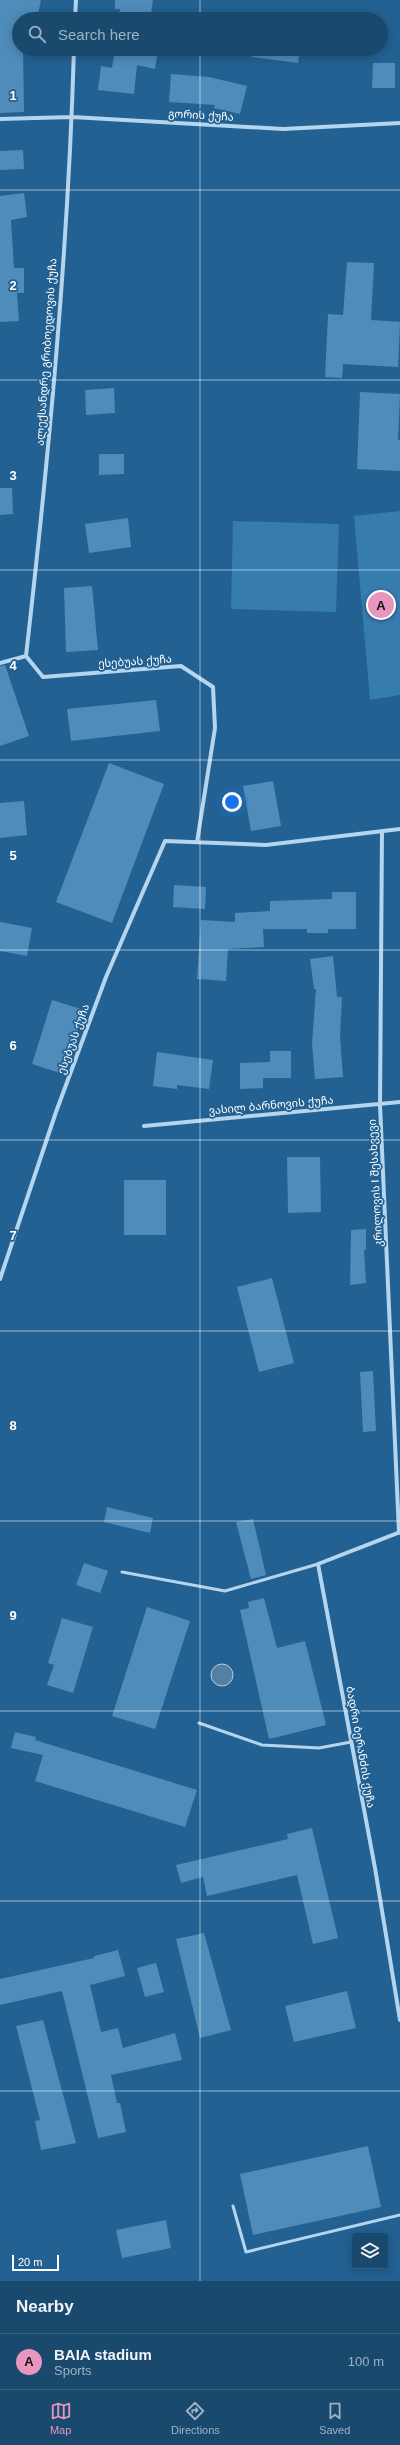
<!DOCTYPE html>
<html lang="en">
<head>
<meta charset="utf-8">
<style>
  :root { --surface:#1a496e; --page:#275376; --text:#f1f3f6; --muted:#9fb2c2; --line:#386181; --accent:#e797bd }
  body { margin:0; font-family:Arial,"Noto Sans Georgian",sans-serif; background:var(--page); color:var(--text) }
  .controls { position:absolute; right:12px; bottom:12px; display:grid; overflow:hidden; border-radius:4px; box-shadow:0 2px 10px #0003 }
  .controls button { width:36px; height:36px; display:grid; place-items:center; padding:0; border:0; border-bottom:1px solid var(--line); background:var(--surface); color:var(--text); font:20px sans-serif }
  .scale { position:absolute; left:12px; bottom:10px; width:47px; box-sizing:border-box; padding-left:4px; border:2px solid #fff; border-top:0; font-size:11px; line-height:14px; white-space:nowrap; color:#fff; -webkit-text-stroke:3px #226192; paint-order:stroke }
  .you { position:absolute; left:232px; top:802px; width:14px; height:14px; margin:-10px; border:3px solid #fff; border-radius:50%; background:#1a73e8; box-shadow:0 0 0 6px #1a73e833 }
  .badge { display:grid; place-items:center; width:26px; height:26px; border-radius:50%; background:var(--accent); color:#111; font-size:13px; font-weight:700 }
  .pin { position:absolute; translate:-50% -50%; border:2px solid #fff; box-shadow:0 1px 4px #0006 }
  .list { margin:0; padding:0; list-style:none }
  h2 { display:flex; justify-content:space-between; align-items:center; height:52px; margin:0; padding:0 16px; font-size:17px }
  h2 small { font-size:13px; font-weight:400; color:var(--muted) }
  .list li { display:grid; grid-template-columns:26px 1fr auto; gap:12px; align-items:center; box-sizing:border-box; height:56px; padding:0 16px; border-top:1px solid var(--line) }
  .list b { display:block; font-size:15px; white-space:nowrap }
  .list p { margin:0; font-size:13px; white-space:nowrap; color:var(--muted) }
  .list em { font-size:13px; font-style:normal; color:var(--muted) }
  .icon { flex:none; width:22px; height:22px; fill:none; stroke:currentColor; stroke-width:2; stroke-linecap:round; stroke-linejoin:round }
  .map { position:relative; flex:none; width:400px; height:2281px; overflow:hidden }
  .search { position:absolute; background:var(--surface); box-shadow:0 2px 10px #0003; left:12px; right:12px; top:12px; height:44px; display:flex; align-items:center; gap:10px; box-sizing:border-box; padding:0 14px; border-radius:22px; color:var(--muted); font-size:15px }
  .sheet { height:108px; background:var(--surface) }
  nav { display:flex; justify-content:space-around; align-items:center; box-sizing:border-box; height:56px; border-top:1px solid var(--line); background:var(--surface); font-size:11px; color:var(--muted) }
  nav a { display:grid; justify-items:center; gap:2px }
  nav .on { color:var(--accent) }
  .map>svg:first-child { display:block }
</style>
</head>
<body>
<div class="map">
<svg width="400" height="2281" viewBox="0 0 400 2281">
  <rect width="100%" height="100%" fill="#226192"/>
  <path fill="#367caf" d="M400 511V695L370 700 354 516Z
    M233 521 339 524 336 612 231 609Z"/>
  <path fill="#5580a1" stroke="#a8d1ee" d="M211 1675a11 11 0 1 1 22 0a11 11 0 1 1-22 0Z"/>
  <path fill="#4f8cba" d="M0 0H41L37 19H19V49H23L24 112 0 113Z
    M115 0H153L151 13 143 12V19H119L120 9H115Z
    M115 49H158L155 69 137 65 134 94 98 90 101 66 112 68Z
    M252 49H300L298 63 252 57Z
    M373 63H395V88H372Z
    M171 74 209 77 247 86 240 114 214 108 215 105 169 102Z
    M23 150 24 169 0 170V151Z
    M24 193 27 217 11 220 14 268H24V293H17L19 321 0 322V196Z
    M347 262 374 263 371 320 400 322 398 367 343 364 342 378 325 377 328 314 343 315Z
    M114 388 115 413 86 415 85 390Z
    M360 392 400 394 398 440H400V471L357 469Z
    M99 454H124V474L99 475Z
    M0 488H12L13 514 0 515Z
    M128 518 131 547 89 553 85 524Z
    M92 586 98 650 66 652 64 588Z
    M5 665 29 736 0 746V666Z
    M156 700 160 731 71 741 67 709Z
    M109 763 164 784 112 923 56 902Z
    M273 781 281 826 251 831 243 786Z
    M24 801 27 835 0 838V803Z
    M174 885 206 887 205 909 173 907Z
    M332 892H356V929H328V933H307V929H263L264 947 228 949 226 981 197 979 201 920 235 922V913L270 911V901L332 899Z
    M0 922 32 928 27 956 0 951Z
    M333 956 337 997H342L340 1036 343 1077 315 1079 312 1043 316 989H314L310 959Z
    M52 1000 84 1010 63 1074 32 1064Z
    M270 1051H291V1078H263V1088L240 1089V1063L270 1062Z
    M157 1052 213 1060 209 1089 177 1085V1089L153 1086Z
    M287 1157H320L321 1212 288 1213Z
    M124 1180H166V1235H124Z
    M366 1229V1250H364L366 1283 350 1285 351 1230Z
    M272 1278 294 1363 259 1372 237 1287Z
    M373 1371 376 1431 363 1432 360 1372Z
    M107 1507 153 1518 150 1533 104 1522Z
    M253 1519 266 1575 251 1579 236 1522Z
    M84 1563 108 1571 100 1593 76 1585Z
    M264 1598 277 1648 305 1641 326 1725 269 1739 240 1610 249 1608 248 1602Z
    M147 1607 190 1621 155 1729 112 1716Z
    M62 1618 93 1627 73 1693 47 1685 54 1665 48 1663Z
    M15 1732 36 1737 35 1740 197 1790 185 1827 35 1781 43 1755 11 1748Z
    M312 1828 338 1938 313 1944 297 1875 207 1896 203 1877 181 1883 176 1865 288 1839 287 1834Z
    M204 1933 231 2030 200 2038 176 1939Z
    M118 1950 125 1976 90 1985 101 2032 118 2028 123 2048 175 2033 182 2060 111 2075 117 2103H120L126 2132 98 2138 62 1991 0 2005V1979L94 1958V1956Z
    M156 1963 164 1992 145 1997 137 1968Z
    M347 1991 356 2028 294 2042 285 2006Z
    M43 2020 76 2143 41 2150 35 2121 40 2120 16 2026Z
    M368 2146 381 2207 253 2235 240 2174Z
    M166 2220 171 2248 122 2258 116 2230Z"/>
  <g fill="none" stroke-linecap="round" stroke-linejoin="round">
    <path stroke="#b4d5ed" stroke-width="3" d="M122 1572 225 1591 318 1564
      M199 1723 262 1745 319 1748 351 1742
      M233 2206 246 2252 400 2215"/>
    <path stroke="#b4d5ed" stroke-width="4" d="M75 19 76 0
      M0 119 72 117 283 129 400 123
      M26 656C49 454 68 252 74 49
      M26 656 43 677 181 666 213 687 215 728 197 842
      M0 663 26 656
      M382 831 380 1105 399 1533
      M144 1126 400 1102
      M0 1279 56 1112 106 977 165 841 266 845 400 829
      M400 1532 318 1564 375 1868 400 2020"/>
  </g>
  <path fill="none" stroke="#fff" stroke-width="1" stroke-opacity="0.55" d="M200 0V19M200 49V2281M0 190H400M0 380H400M0 570H400M0 760H400M0 950H400M0 1140H400M0 1331H400M0 1521H400M0 1711H400M0 1901H400M0 2091H400"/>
  <g text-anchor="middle" stroke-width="3.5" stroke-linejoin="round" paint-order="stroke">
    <g font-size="11" fill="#fff" stroke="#226192">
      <text transform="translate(201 115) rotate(3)" y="4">გორის ქუჩა</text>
      <text transform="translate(46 352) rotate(-86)" y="4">ალექსანდრე გრიბოედოვის ქუჩა</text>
      <text transform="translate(135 661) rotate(-4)" y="4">ესებუას ქუჩა</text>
      <text transform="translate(73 1039) rotate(-70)" y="4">ესებუას ქუჩა</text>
      <text transform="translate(271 1105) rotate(-5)" y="4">ვასილ ბარნოვის ქუჩა</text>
      <text transform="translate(375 1183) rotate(-93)" y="4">კრილოვის I შესახვევი</text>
      <text transform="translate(361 1747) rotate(80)" y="4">ბადრი ბერანძის ქუჩა</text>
    </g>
  </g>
  <g font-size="13" text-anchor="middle" font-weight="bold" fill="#fff" stroke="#226192" stroke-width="3.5" stroke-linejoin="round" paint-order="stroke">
    <text x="13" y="100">1</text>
    <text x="13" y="290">2</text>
    <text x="13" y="480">3</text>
    <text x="13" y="670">4</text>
    <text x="13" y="860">5</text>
    <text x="13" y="1050">6</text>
    <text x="13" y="1240">7</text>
    <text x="13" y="1430">8</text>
    <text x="13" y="1620">9</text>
  </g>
</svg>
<div class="controls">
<button><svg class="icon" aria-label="layers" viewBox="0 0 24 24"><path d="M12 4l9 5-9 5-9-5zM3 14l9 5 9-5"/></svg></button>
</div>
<div class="scale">20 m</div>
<div class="you"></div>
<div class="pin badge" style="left:381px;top:605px">A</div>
<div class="search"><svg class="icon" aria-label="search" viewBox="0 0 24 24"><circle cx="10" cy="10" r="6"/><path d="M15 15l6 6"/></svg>Search here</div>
</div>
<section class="sheet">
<h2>Nearby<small></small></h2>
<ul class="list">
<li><span class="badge">A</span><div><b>BAIA stadium</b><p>Sports</p></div><em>100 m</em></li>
</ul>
</section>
<nav>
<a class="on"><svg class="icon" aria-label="map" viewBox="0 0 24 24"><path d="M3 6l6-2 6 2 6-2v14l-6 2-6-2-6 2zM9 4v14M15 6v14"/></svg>Map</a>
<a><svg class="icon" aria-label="directions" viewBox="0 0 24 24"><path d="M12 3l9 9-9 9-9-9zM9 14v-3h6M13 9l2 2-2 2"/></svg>Directions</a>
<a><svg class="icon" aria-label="saved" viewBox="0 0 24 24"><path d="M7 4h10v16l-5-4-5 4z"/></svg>Saved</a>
</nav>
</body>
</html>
